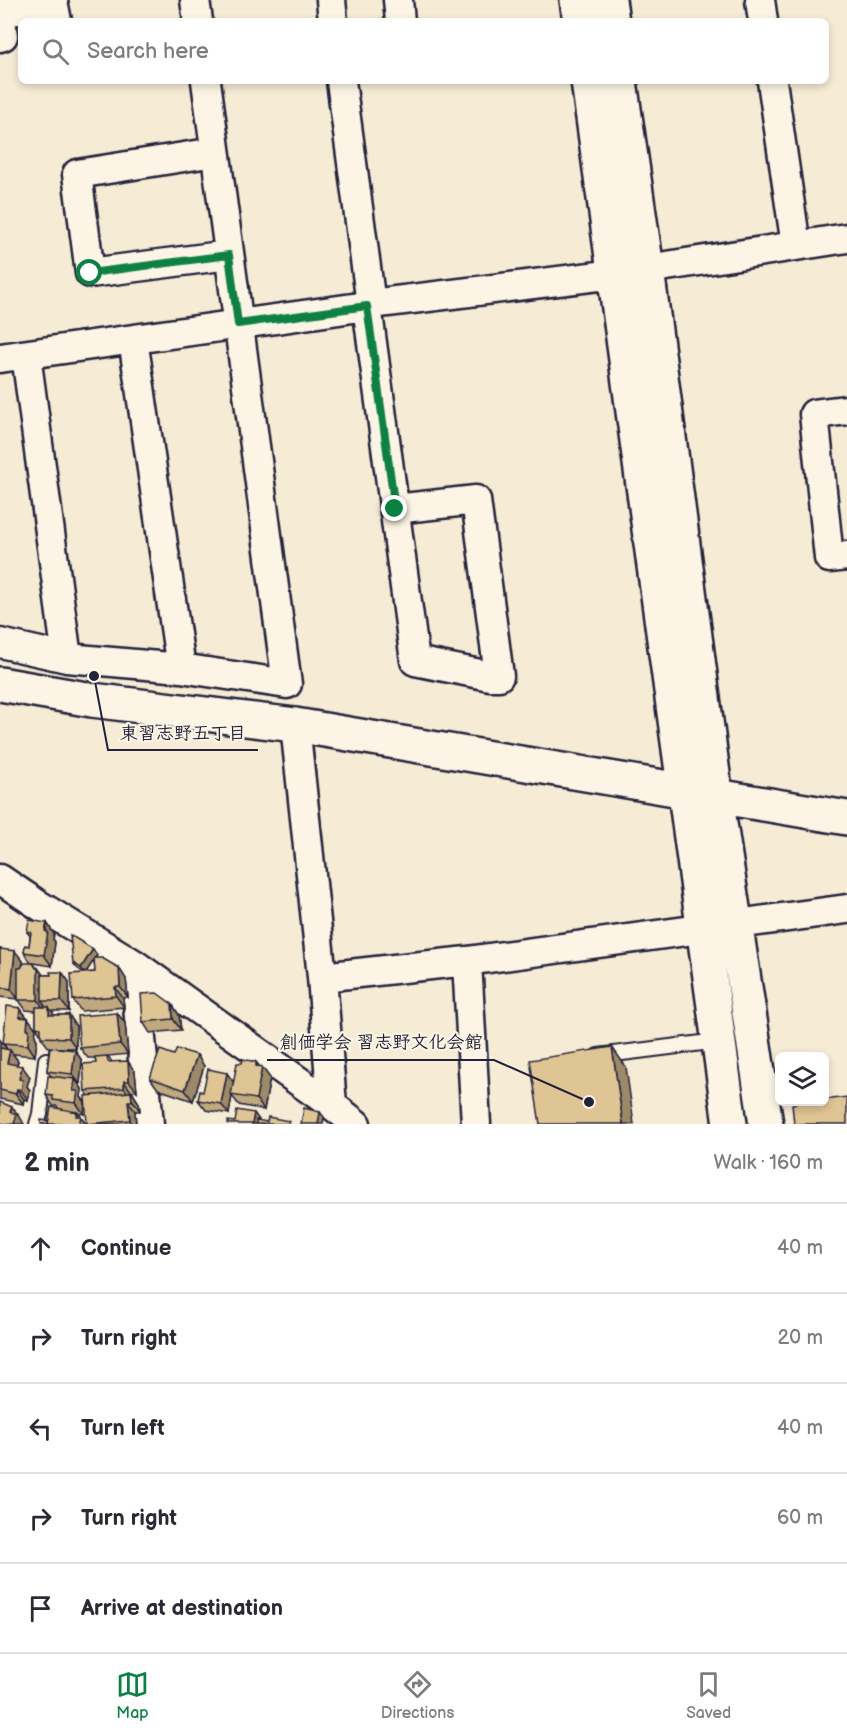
<!DOCTYPE html>
<html lang="en">
<head>
<meta charset="utf-8">
<style>
  :root { --surface:#fff; --page:#f2f2f3; --text:#2b2b33; --muted:#7c7c81; --line:#e1e1e2; --accent:#0b8043 }
  body { margin:0; font-family:"Balsamiq Sans","Klee One",sans-serif; background:var(--page); color:var(--text) }
  .controls { position:absolute; right:18px; bottom:18px; display:grid; overflow:hidden; border-radius:9px; box-shadow:0 3px 9px #0003 }
  .controls button { width:54px; height:54px; display:grid; place-items:center; padding:0; border:0; border-bottom:2px solid var(--line); background:var(--surface); color:var(--text); font:30px sans-serif }
  .stop { position:absolute; width:18px; height:18px; margin:-14px; border:4px solid #0b8043; border-radius:50%; background:#fff }
  .stop.end { background:#0b8043; border-color:#fff; box-shadow:0 2px 6px #0008 }
  .list { margin:0; padding:0; list-style:none }
  h2 { display:flex; justify-content:space-between; align-items:center; height:78px; margin:0; padding:0 24px; font-size:26px }
  h2 small { font-size:20px; font-weight:400; color:var(--muted) }
  .list li { display:grid; grid-template-columns:39px 1fr auto; gap:18px; align-items:center; box-sizing:border-box; height:90px; padding:0 24px; border-top:2px solid var(--line) }
  .list b { display:block; font-size:22px; white-space:nowrap }
  .list em { font-size:20px; font-style:normal; color:var(--muted) }
  .icon { flex:none; width:33px; height:33px; fill:none; stroke:currentColor; stroke-width:2; stroke-linecap:round; stroke-linejoin:round }
  .map { position:relative; flex:none; width:847px; height:1124px; overflow:hidden }
  .search { position:absolute; background:var(--surface); box-shadow:0 3px 9px #0003; left:18px; right:18px; top:18px; height:66px; display:flex; align-items:center; gap:15px; box-sizing:border-box; padding:0 21px; border-radius:9px; color:var(--muted); font-size:22px }
  .sheet { height:528px; background:var(--surface) }
  nav { display:flex; justify-content:space-around; align-items:center; box-sizing:border-box; height:84px; border-top:2px solid var(--line); background:var(--surface); font-size:16px; color:var(--muted) }
  nav a { display:grid; justify-items:center; gap:3px }
  nav .on { color:var(--accent) }
  .map>svg:first-child { display:block }
</style>
</head>
<body>
<div class="map">
<svg width="847" height="1124" viewBox="0 0 847 1124">
  <rect width="100%" height="100%" fill="#f6ebd5"/>
  <filter id="ink" filterUnits="userSpaceOnUse"><feTurbulence type="fractalNoise" baseFrequency=".0167" numOctaves="2"/><feDisplacementMap in="SourceGraphic" scale="12" xChannelSelector="R" yChannelSelector="G"/><feConvolveMatrix kernelMatrix="1 2 1 2 8 2 1 2 1" color-interpolation-filters="sRGB"/></filter>
  <g filter="url(#ink)">
    <g fill="none" stroke-linecap="round" stroke-linejoin="round">
      <g stroke="#22223b" stroke-width="18">
        <path id="service" d="M598 1056 718 1041
          M37 1124 40 1114 46 1060"/>
      </g>
      <g stroke="#22223b" stroke-width="33">
        <path id="minor" d="M195 0 198 21
          M331 0 333 21
          M398 0 400 21
          M760 0 763 21
          M0 10 3 36 0 37
          M0 12 54 6 57 21
          M341 81 371 304
          M772 81 796 246
          M215 152 77 174 90 273 229 255
          M367 306 415 661 490 676H499L476 500 395 509
          M133 339 181 668
          M26 355 67 658
          M0 358 367 306 371 304 615 274 847 238
          M847 410 814 414 829 558 847 556
          M0 643 67 658 181 668 287 684 206 81
          M295 725 322 977 332 1105
          M0 879 37 904 134 964 332 1105 356 1124
          M467 961 476 1124
          M134 964 149 1124
          M322 977 467 961 847 909"/>
      </g>
      <g stroke="#22223b" stroke-width="38">
        <path id="tertiary" d="M577 0 580 21
          M609 0 612 21
          M588 81 730 1124
          M620 81 647 269 716 797 766 1124
          M0 684 92 700 295 725 847 818"/>
      </g>
      <use href="#service" stroke="#fcf5e5" stroke-width="14"/>
      <use href="#minor" stroke="#fcf5e5" stroke-width="28"/>
      <use href="#tertiary" stroke="#fcf5e5" stroke-width="33"/>
    </g>
    <path fill="#c0a97f" stroke="#22223b" stroke-width="1.5" fill-rule="evenodd" d="M47 923 54 934 53 939 55 942 52 966 33 963 36 968H38L43 975H51L62 972 69 982V1011H51L54 1015H69L76 1026V1048H58L75 1050 82 1061 80 1084H79L82 1089 81 1097 85 1102 84 1114 78 1113 86 1124H41L48 1121 58 1108 57 1106H53L46 1095 51 1076 47 1071 49 1048 41 1037V1035L36 1027V1011L26 1010 18 999 0 997V949L23 961 22 965 31 963 24 952 29 946 30 936 27 932Z
      M97 955 95 958 119 968 126 979 128 997 123 998 124 1007 81 1011 73 1000 84 973 77 968 73 963ZM94 960 95 972 85 973Z
      M172 1004 179 1015 181 1030 150 1033 143 1022Z
      M20 1008 36 1029 35 1036 37 1040 35 1056 13 1054 18 1061 17 1065 30 1077 27 1086 30 1091 28 1100 24 1099 23 1104 0 1099V1040L6 1049H7L3 1043Z
      M117 1013 125 1023 128 1054 108 1056 112 1062 135 1072 137 1091 132 1092 139 1103 140 1111H135L136 1124H87L89 1096 85 1091 96 1063 95 1058H88L80 1048Z
      M174 1055H197L204 1066 193 1101 158 1089 150 1078Z
      M260 1067 270 1078 264 1110 239 1105 232 1096 229 1114 206 1110 198 1100 234 1082Z"/>
    <path fill="#9c8968" stroke="#22223b" stroke-width="1.5" d="M47 923 54 934 53 939 55 942 52 966 44 955Z
      M93 949 97 955 85 974 81 968Z
      M15 951 23 961 18 999 11 989Z
      M33 963 38 970V968L46 979 42 1001 45 1006V1011L38 1000Z
      M119 968 126 979 128 997 120 987Z
      M62 972 69 982V1011L61 1001Z
      M115 987 123 998 124 1007 116 996Z
      M172 1004 179 1015 181 1030 173 1019Z
      M49 1007 56 1018 49 1015Z
      M20 1008 27 1018 19 1017Z
      M117 1013 125 1023 128 1054 120 1044Z
      M69 1015 76 1026V1048L69 1038Z
      M28 1018 36 1029 35 1036 37 1040 35 1056 28 1045 27 1029Z
      M0 1040 6 1048 0 1066Z
      M612 1047 626 1067 634 1124H623Z
      M10 1050 18 1061 14 1073 7 1063Z
      M75 1050 82 1061 80 1084 72 1074Z
      M197 1055 204 1066 193 1101 185 1090Z
      M128 1061 135 1072 137 1091 129 1081Z
      M256 1062 262 1069V1067L270 1078 264 1110 256 1099Z
      M22 1066 30 1077 27 1086 30 1091 28 1100 21 1090 19 1079Z
      M227 1073 234 1083 229 1114 221 1104Z
      M75 1079 82 1089 81 1097 85 1102 84 1114 76 1103 73 1091Z
      M124 1081 139 1103 140 1111 124 1088Z
      M17 1089 24 1099 23 1104 16 1094Z
      M128 1101 135 1111 136 1124H132L130 1120Z
      M12 1107 20 1117 24 1124H14L10 1112Z
      M77 1112 81 1117V1116L86 1124H79L76 1116Z
      M320 1112 324 1117 323 1124H318Z
      M254 1113 262 1124H252Z"/>
    <path fill="#dfc494" stroke="#22223b" stroke-width="1.5" d="M29 920 47 923 45 931 48 932 44 955 24 952 25 945 29 946 31 932H27Z
      M70 935 93 949 81 968 73 963Z
      M0 949 15 951 11 989 0 987Z
      M94 958H102L119 968 120 987H115L116 996 73 1000 71 974 95 972Z
      M24 963H33L36 968H38V1000H18V968H21Z
      M50 972H62L61 1001H42V975H51Z
      M157 993 172 1004 173 1019 143 1022 141 994Z
      M7 1006 20 1008 19 1017 28 1018 27 1029H29L28 1045 3 1043Z
      M36 1007H49V1015H69V1038L41 1037V1028L36 1027Z
      M117 1013 120 1044 80 1048 77 1016Z
      M50 1047 75 1050 72 1074 47 1071Z
      M612 1047 623 1124H540L530 1060Z
      M0 1048 10 1050 7 1063 22 1066 19 1079 23 1080 21 1090 17 1089 16 1094 0 1090Z
      M177 1049 197 1055 185 1090 150 1078 160 1050 174 1055Z
      M107 1056 108 1062 128 1061 129 1081H124V1088L85 1091 83 1064 96 1063 95 1057Z
      M243 1059 256 1062V1066L262 1067 256 1099 231 1095 237 1063H242Z
      M208 1069 227 1073 221 1104 198 1100 200 1091 203 1092Z
      M48 1076 75 1079 73 1091H78L76 1103 53 1100V1096L46 1095Z
      M131 1092 132 1101H128L130 1120 87 1124 85 1096Z
      M847 1097V1124H794L792 1104 810 1101H825V1100Z
      M0 1102 12 1107 10 1112 17 1114 14 1124H4L0 1123Z
      M51 1107 77 1112 76 1116H81L79 1124H48Z
      M304 1108 320 1112 318 1124H301Z
      M237 1110 254 1113 252 1124H228V1121L235 1122Z
      M268 1117 289 1121 288 1124H256V1120L267 1122Z
      M41 1120 48 1121V1124H41Z"/>
  </g>
  <g fill="none" stroke-linecap="round" stroke-linejoin="round" filter="url(#ink)">
    <path stroke="#0b8043" stroke-width="8" d="M90 273 229 255 238 324 367 306 395 509"/>
  </g>
  <path fill="none" stroke="#22223b" stroke-width="2" d="M94 676L108 750H258M589 1102L494 1060H267"/>
  <g fill="#22223b" stroke="#fcf5e5" stroke-width="2">
    <circle cx="94" cy="676" r="6"/>
    <circle cx="589" cy="1102" r="6"/>
  </g>
  <g font-size="18" text-anchor="middle" font-weight="bold" fill="#22223b" stroke="#fcf5e5" stroke-width="4.5" stroke-linejoin="round" paint-order="stroke">
    <text x="183" y="739">東習志野五丁目</text>
    <text x="381" y="1048">創価学会 習志野文化会館</text>
  </g>
</svg>
<div class="controls">
<button><svg class="icon" aria-label="layers" viewBox="0 0 24 24"><path d="M12 4l9 5-9 5-9-5zM3 14l9 5 9-5"/></svg></button>
</div>
<div class="stop" style="left:90px;top:273px"></div>
<div class="stop end" style="left:395px;top:509px"></div>
<div class="search"><svg class="icon" aria-label="search" viewBox="0 0 24 24"><circle cx="10" cy="10" r="6"/><path d="M15 15l6 6"/></svg>Search here</div>
</div>
<section class="sheet">
<h2>2 min<small>Walk · 160 m</small></h2>
<ul class="list">
<li><svg class="icon" aria-label="ahead" viewBox="0 0 24 24"><path d="M12 20V5M6 11l6-6 6 6"/></svg><div><b>Continue</b></div><em>40 m</em></li>
<li><svg class="icon" aria-label="right" viewBox="0 0 24 24"><path d="M7 20v-9h11M14 6l5 5-5 5"/></svg><div><b>Turn right</b></div><em>20 m</em></li>
<li><svg class="icon" aria-label="left" viewBox="0 0 24 24"><path d="M17 20v-9H6M10 6l-5 5 5 5"/></svg><div><b>Turn left</b></div><em>40 m</em></li>
<li><svg class="icon" aria-label="right" viewBox="0 0 24 24"><path d="M7 20v-9h11M14 6l5 5-5 5"/></svg><div><b>Turn right</b></div><em>60 m</em></li>
<li><svg class="icon" aria-label="arrive" viewBox="0 0 24 24"><path d="M6 21V4h12l-3 4 3 4H6"/></svg><div><b>Arrive at destination</b></div></li>
</ul>
</section>
<nav>
<a class="on"><svg class="icon" aria-label="map" viewBox="0 0 24 24"><path d="M3 6l6-2 6 2 6-2v14l-6 2-6-2-6 2zM9 4v14M15 6v14"/></svg>Map</a>
<a><svg class="icon" aria-label="directions" viewBox="0 0 24 24"><path d="M12 3l9 9-9 9-9-9zM9 14v-3h6M13 9l2 2-2 2"/></svg>Directions</a>
<a><svg class="icon" aria-label="saved" viewBox="0 0 24 24"><path d="M7 4h10v16l-5-4-5 4z"/></svg>Saved</a>
</nav>
</body>
</html>
